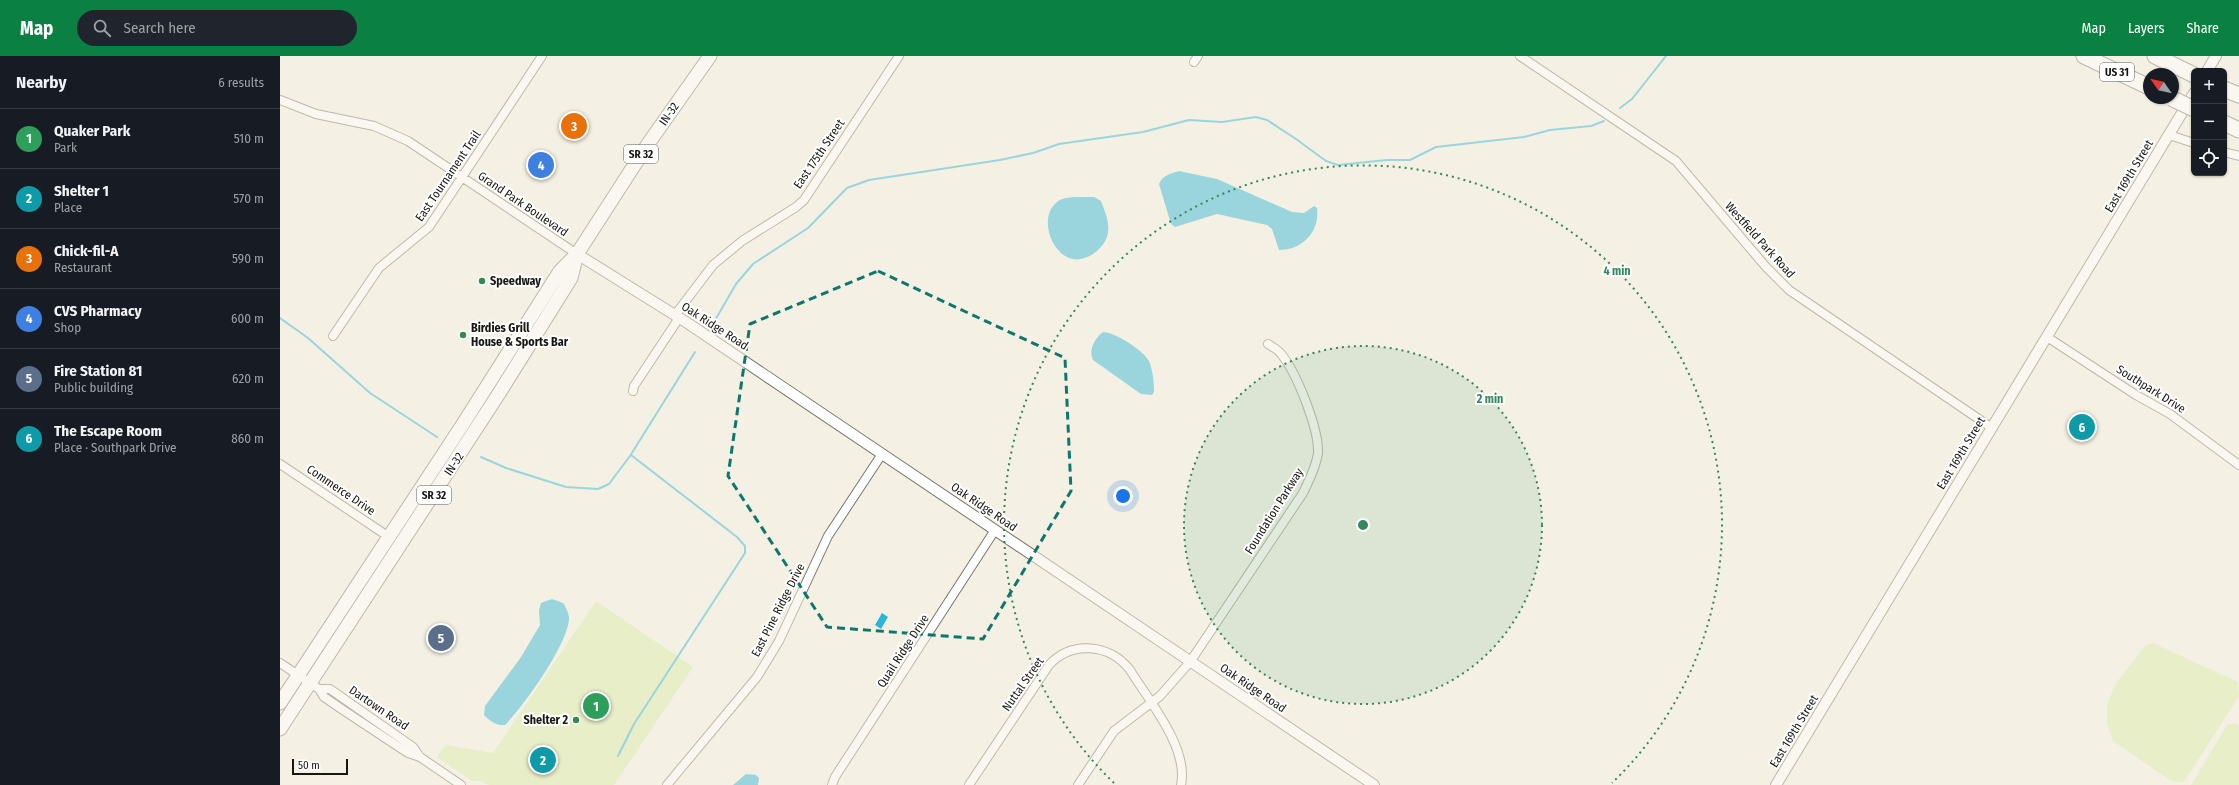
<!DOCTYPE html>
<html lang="en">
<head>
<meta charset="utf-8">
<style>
  :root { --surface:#171b24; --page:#20242c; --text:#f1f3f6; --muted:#9ea1a6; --line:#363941; --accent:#0b8043 }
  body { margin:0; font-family:"Fira Sans Condensed",sans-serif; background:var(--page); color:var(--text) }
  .controls { position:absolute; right:12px; top:12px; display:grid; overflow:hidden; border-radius:6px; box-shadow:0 1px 3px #0004 }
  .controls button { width:36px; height:36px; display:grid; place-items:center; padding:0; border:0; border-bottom:1px solid var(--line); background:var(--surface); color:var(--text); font:20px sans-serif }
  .compass { position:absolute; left:1863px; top:12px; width:36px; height:36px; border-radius:50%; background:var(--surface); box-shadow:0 1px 3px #0004; rotate:304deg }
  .scale { position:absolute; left:12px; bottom:10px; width:56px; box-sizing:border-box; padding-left:4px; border:2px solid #171611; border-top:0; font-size:11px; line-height:14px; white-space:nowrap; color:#171611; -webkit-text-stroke:3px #fff; paint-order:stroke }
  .you { position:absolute; left:843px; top:440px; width:14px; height:14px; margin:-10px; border:3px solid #fff; border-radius:50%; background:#1a73e8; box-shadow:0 0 0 6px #1a73e833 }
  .badge { display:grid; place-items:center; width:26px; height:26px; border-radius:50%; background:var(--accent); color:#fff; font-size:13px; font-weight:700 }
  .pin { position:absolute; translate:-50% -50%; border:2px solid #fff; box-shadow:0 1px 4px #0006 }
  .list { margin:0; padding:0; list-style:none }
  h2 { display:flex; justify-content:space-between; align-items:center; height:52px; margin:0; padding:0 16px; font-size:17px }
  h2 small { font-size:13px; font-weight:400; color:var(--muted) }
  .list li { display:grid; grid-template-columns:26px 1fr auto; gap:12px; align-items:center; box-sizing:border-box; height:60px; padding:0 16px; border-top:1px solid var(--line) }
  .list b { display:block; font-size:15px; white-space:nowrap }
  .list p { margin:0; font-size:13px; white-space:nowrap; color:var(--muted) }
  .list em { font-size:13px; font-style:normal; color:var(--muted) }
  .icon { flex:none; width:22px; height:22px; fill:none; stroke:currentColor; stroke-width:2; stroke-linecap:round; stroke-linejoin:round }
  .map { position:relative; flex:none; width:1959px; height:729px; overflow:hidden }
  header { display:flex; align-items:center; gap:24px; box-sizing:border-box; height:56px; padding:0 20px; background:var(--accent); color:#fff }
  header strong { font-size:19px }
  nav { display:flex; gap:22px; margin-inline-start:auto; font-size:14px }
  .search { width:280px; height:36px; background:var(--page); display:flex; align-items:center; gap:10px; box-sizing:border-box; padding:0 14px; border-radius:22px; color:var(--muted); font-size:15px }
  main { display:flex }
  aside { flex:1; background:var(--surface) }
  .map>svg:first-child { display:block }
</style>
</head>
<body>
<header>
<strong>Map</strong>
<div class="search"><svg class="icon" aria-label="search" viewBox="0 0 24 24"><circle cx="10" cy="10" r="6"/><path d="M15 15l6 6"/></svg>Search here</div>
<nav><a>Map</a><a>Layers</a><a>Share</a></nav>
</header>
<main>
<aside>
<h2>Nearby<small>6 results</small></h2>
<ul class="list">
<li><span class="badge" style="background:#2e9e5b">1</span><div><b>Quaker Park</b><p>Park</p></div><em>510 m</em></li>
<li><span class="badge" style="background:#0f9aa8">2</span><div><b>Shelter 1</b><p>Place</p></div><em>570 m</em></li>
<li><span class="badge" style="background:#e8710a">3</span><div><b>Chick-fil-A</b><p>Restaurant</p></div><em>590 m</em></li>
<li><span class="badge" style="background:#3f7fe0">4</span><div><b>CVS Pharmacy</b><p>Shop</p></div><em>600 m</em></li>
<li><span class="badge" style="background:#5c6f8a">5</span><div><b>Fire Station 81</b><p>Public building</p></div><em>620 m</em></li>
<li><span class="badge" style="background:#0f9aa8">6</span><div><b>The Escape Room</b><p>Place · Southpark Drive</p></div><em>860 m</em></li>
</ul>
</aside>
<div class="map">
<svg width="1959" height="729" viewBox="0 0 1959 729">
  <rect width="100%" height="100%" fill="#f4f1e4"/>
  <path fill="#daeaa7" d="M316 545 413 611 334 729H209L201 725H192L157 701 166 689 213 697Z
    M1873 587 1958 626 1959 640 1904 726 1891 725 1833 685 1827 668V648L1836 627 1866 589Z
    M1956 667 1959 669V729H1911L1947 669Z"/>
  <path fill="#2db4d6" d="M899 115 937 123 1012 156 1024 157 1034 150 1037 152C1040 175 1023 194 999 194L992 173 987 169 937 158 895 171 891 168 879 128C883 119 890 118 899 115Z
    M801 141H814L821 145C828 163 834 178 819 193 782 228 752 165 777 146 783 141 793 141 801 141Z
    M823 276C835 276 864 295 869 305 873 315 874 326 874 336L872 339 861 338 813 304C808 294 815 282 823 276Z
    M272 543 283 547C286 551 288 556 289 561 290 586 243 651 225 669 216 670 210 665 204 659L205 650 241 601 260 569 259 554 261 547Z
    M602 557 608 561 601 573 595 569Z
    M466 718 476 719 479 722 478 729H453Z"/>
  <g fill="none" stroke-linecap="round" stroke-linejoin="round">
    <path stroke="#2db4d6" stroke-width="2" d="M1340 52 1352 43 1386 0
      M0 262 28 282 90 337 157 381
      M434 266 456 228 473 208 528 172 567 132 589 124 720 104 753 97 779 88 863 76 909 64 942 66 976 61 987 64 1016 83 1046 105 1058 109 1107 104H1130L1156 91 1244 81 1270 74 1311 70 1324 65
      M201 401 226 412 286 431 318 433 329 428 350 400 415 296
      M338 700 354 668 465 497V490L457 481 351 399"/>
    <g stroke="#79766a" stroke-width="10">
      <path id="minor" d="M1240 0 1396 105 1486 211 1509 234 1712 372
        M914 6 918 0
        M0 44 36 58 94 70 128 85 297 198
        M1889 79 1914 87
        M1944 96 1959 100
        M395 259 433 209 462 185 516 151 524 144 619 0
        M53 280 99 212 149 171 262 0
        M1767 281 1856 339 1890 358 1959 409
        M353 335 354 330 399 262
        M0 408 109 481
        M0 607 39 633 44 641 66 656 128 697 140 701 181 729
        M39 633H50L133 691 140 701
        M387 729 477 621 499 585 548 480 602 398
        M552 729 555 721 715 474
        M689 729 769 609C792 584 830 588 850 614 869 645 909 692 901 729
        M798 729 834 675 880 640 910 606 1023 437C1029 424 1036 412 1038 397 1039 373 1017 318 1002 299 999 294 992 291 988 288"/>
    </g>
    <g stroke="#79766a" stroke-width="12">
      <path id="tertiary" d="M1927 15 1936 0
        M297 198 406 266 1094 729
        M1496 729 1914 37"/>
    </g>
    <g stroke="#79766a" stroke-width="15">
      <path id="primary" d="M0 647 183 368 280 215 297 198 368 88 430 0
        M0 673 218 339 291 222 297 198"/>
    </g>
    <g stroke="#79766a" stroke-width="17">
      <path id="motorway" d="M1804 0 1869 31
        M1875 0 1914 19
        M1944 33 1959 39
        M1944 67 1959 74"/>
    </g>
    <use href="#minor" stroke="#fff" stroke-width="8"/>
    <use href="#tertiary" stroke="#fff" stroke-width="10"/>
    <use href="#primary" stroke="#fff" stroke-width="13"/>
    <use href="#motorway" stroke="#fff" stroke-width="15"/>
    <g stroke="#79766a" stroke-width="17" stroke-linecap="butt">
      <path id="motorway-bridge" d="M1891 42 1914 53"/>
    </g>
    <use href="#motorway-bridge" stroke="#fff" stroke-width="15"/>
  </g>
  <path d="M0 0H1959V729H0ZM598 215 785 302 791 435 703 583 547 571 448 420 470 268Z" fill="#f4f1e4" fill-opacity=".55" fill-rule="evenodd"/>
  <path fill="none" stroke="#0f766e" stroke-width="3" stroke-dasharray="8 5" stroke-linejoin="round" d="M598 215 785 302 791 435 703 583 547 571 448 420 470 268Z"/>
  <circle cx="1083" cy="469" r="179" fill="#33885b" fill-opacity=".12"/>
  <g fill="none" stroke="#33885b" stroke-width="2" stroke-dasharray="2 4">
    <circle cx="1083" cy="469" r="179"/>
    <path d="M834 727A359 359 0 1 1 1332 727"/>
  </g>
  <g fill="#33885b" stroke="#fff" stroke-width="1.5">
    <circle cx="202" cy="225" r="4"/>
    <circle cx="183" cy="279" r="4"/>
    <circle cx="296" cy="664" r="4"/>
  </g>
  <g text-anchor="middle" stroke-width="4" stroke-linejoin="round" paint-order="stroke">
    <g fill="#fff" stroke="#5d5c58" stroke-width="1">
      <rect x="1820" y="7" width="34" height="18" rx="3"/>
      <rect x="344" y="89" width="34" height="18" rx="3"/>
      <rect x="137" y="430" width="34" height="18" rx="3"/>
    </g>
    <g font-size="11" font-weight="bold" fill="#171611">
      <text x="1837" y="20">US 31</text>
      <text x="361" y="102">SR 32</text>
      <text x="154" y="443">SR 32</text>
    </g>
    <g font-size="12" fill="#171611" stroke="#fff">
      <text transform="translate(389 58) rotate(-55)" y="4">IN-32</text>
      <text transform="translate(539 98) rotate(-56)" y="4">East 175th Street</text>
      <text transform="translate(168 120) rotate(-56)" y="4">East Tournament Trail</text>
      <text transform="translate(1849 120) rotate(-59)" y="4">East 169th Street</text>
      <text transform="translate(243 148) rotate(34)" y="4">Grand Park Boulevard</text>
      <text transform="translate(1480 184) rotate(48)" y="4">Westfield Park Road</text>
      <text transform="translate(435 270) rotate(33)" y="4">Oak Ridge Road</text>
      <text transform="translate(1871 333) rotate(32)" y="4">Southpark Drive</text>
      <text transform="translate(1681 397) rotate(-59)" y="4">East 169th Street</text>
      <text transform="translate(174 408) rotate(-57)" y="4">IN-32</text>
      <text transform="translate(61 434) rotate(34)" y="4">Commerce Drive</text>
      <text transform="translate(704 451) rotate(34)" y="4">Oak Ridge Road</text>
      <text transform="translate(994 455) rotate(-58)" y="4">Foundation Parkway</text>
      <text transform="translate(498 554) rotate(-63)" y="4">East Pine Ridge Drive</text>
      <text transform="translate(623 595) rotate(-57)" y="4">Quail Ridge Drive</text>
      <text transform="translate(743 628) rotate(-55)" y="4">Nuttal Street</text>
      <text transform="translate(973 632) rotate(34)" y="4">Oak Ridge Road</text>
      <text transform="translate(99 652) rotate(34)" y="4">Dartown Road</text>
      <text transform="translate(1514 675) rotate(-59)" y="4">East 169th Street</text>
    </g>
    <g font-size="12" font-weight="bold" fill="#171611" stroke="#fff" text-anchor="start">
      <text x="210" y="229">Speedway</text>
      <text x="191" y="276">Birdies Grill<tspan x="191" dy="14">House &amp; Sports Bar</tspan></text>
      <text x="288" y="668" text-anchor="end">Shelter 2</text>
    </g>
  </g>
  <circle cx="1083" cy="469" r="6" fill="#33885b" stroke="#fff" stroke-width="2"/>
  <g font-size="12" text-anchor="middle" font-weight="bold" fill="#33885b" stroke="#fff" stroke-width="4" stroke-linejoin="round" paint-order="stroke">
    <text x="1337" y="219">4 min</text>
    <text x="1210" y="347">2 min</text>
  </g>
</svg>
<div class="controls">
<button>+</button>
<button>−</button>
<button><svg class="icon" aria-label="locate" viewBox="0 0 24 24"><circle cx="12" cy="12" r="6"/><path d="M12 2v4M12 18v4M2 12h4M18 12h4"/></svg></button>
</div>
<svg class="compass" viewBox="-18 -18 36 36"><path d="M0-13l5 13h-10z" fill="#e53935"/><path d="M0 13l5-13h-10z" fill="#9ea1a6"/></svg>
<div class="scale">50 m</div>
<div class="you"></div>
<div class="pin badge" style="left:316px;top:650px;background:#2e9e5b">1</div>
<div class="pin badge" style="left:263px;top:704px;background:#0f9aa8">2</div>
<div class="pin badge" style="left:294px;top:70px;background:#e8710a">3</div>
<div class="pin badge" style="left:261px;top:109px;background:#3f7fe0">4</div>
<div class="pin badge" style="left:161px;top:582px;background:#5c6f8a">5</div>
<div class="pin badge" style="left:1802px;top:371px;background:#0f9aa8">6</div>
</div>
</main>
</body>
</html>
